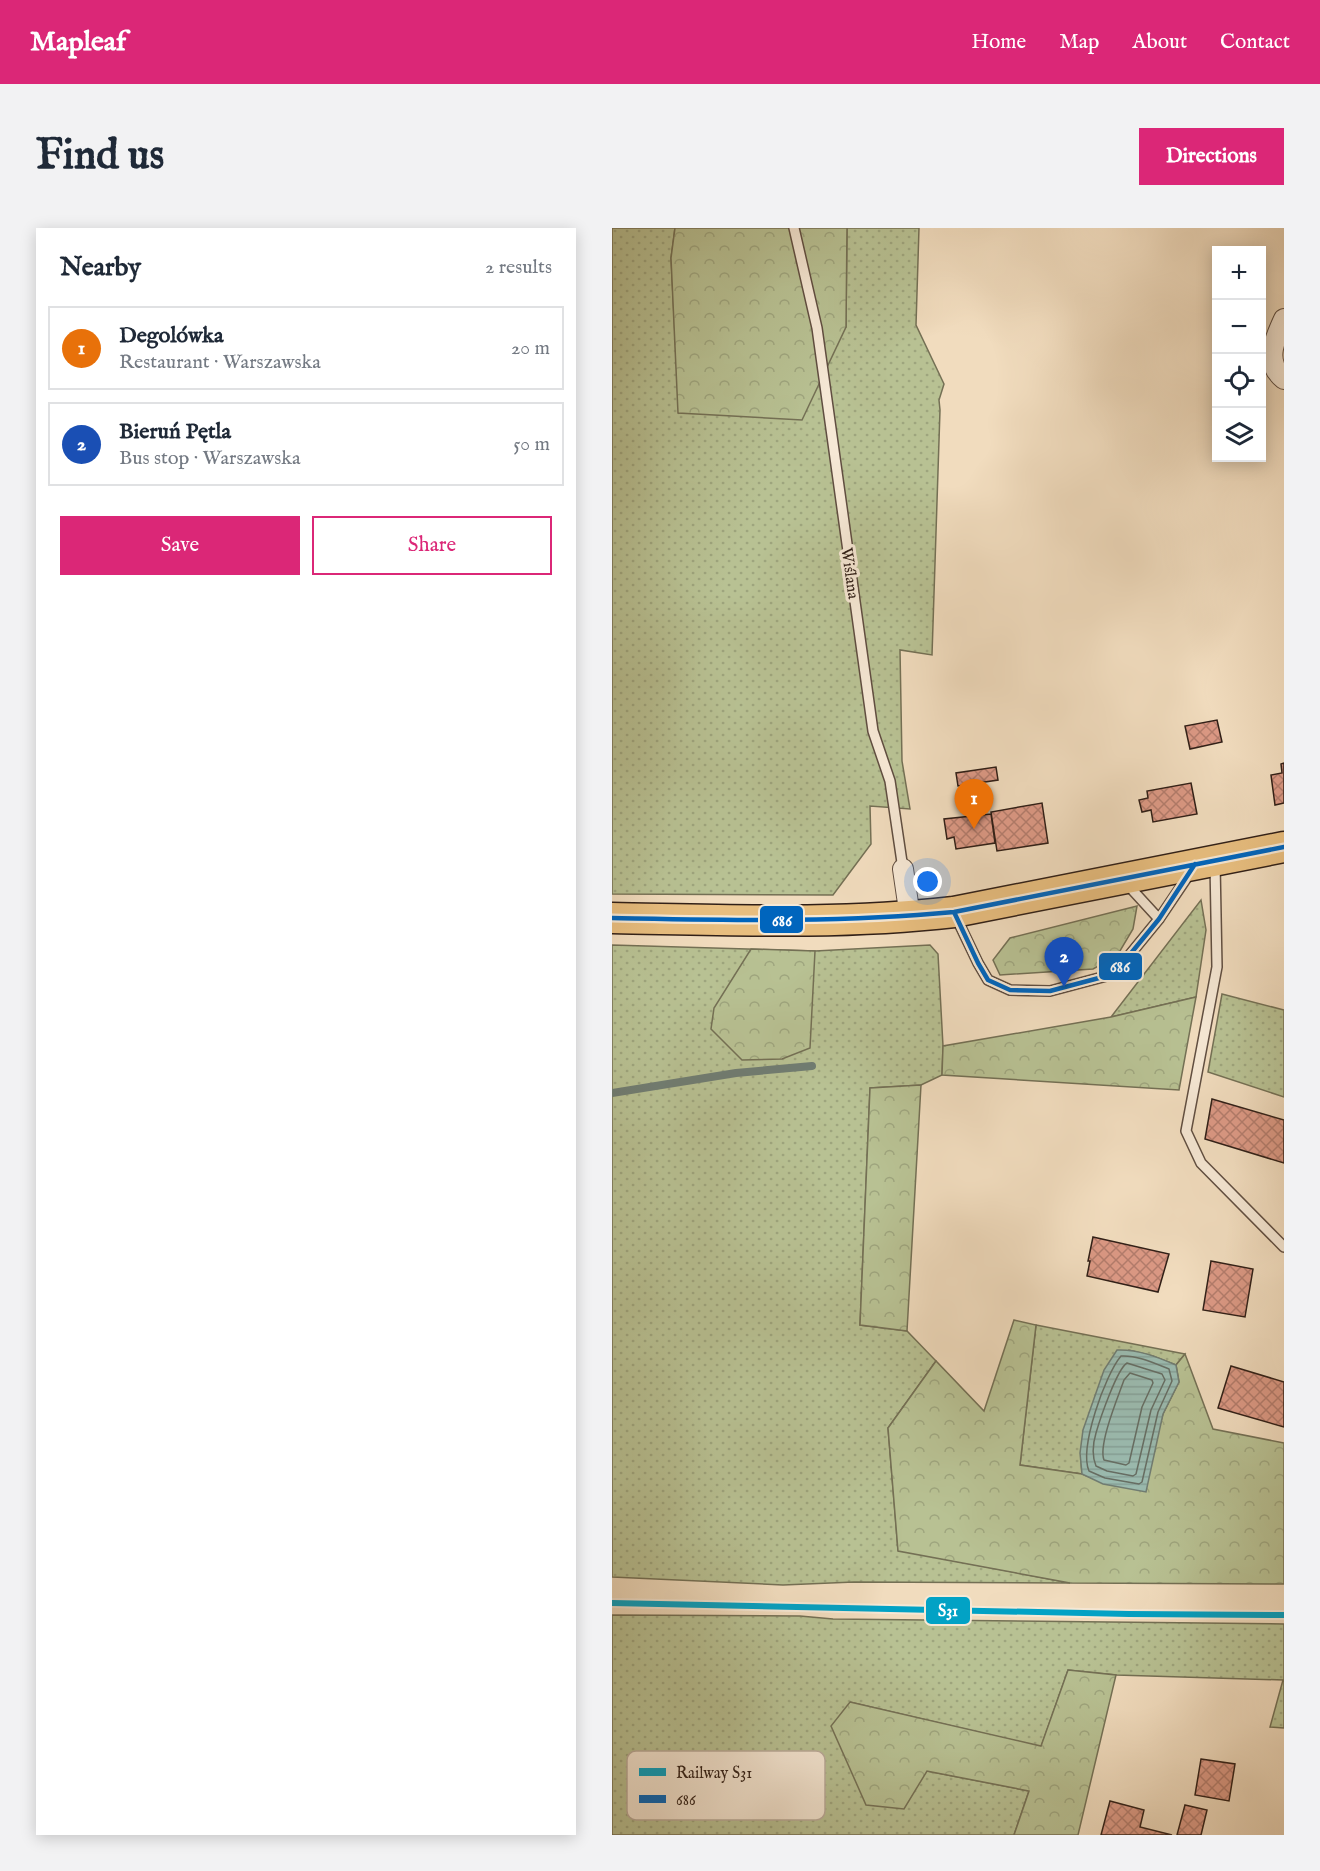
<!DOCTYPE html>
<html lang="en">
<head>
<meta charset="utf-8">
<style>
  :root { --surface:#fff; --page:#f2f2f3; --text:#1f2937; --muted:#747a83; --line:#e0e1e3; --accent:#db2777 }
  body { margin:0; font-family:"IM FELL English",serif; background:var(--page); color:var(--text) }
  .controls { position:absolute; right:18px; top:18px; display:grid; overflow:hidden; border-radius:0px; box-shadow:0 3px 15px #0003 }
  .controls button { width:54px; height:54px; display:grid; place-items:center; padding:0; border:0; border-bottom:2px solid var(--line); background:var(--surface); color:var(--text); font:30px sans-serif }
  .you { position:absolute; left:316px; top:654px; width:21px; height:21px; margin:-15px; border:4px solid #fff; border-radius:50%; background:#1a73e8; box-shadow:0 0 0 9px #1a73e833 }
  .badge { display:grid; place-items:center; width:39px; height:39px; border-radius:50%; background:var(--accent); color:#fff; font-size:20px; font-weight:700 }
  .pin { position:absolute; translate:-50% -50px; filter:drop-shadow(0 2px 3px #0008) }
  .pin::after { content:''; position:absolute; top:32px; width:21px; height:18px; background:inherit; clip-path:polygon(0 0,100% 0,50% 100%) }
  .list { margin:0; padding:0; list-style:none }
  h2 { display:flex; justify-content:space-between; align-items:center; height:78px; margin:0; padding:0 24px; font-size:26px }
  h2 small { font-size:20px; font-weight:400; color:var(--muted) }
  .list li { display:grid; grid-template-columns:39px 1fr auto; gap:18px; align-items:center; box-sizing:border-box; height:84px; margin:0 12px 12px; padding:0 12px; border:2px solid var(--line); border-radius:0px }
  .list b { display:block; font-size:22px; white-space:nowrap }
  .list p { margin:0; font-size:20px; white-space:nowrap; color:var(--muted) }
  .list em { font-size:20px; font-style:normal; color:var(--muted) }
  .actions { display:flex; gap:12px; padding:18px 24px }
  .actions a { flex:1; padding:14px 0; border:2px solid var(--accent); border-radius:0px; text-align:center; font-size:21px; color:var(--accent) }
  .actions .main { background:var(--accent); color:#fff }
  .icon { flex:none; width:33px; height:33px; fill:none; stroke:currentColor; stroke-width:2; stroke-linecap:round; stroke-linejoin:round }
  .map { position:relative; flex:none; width:672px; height:1607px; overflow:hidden; border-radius:0px }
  header { display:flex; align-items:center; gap:36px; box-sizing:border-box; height:84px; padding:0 30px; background:var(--accent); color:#fff }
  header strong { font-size:28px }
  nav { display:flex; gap:33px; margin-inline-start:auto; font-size:21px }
  .intro { display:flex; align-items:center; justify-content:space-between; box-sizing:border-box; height:144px; padding:0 36px }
  h1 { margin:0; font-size:42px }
  .button { padding:15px 27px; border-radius:0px; background:var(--accent); color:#fff; font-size:21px; font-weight:700 }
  main { display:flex; gap:36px; padding:0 36px }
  aside { flex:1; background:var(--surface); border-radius:0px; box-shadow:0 3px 15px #0003 }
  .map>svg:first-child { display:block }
</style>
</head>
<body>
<header>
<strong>Mapleaf</strong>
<nav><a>Home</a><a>Map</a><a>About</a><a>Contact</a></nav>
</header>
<div class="intro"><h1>Find us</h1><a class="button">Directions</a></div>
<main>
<aside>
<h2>Nearby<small>2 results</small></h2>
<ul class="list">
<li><span class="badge" style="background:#e8710a">1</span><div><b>Degolówka</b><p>Restaurant · Warszawska</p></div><em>20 m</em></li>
<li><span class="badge" style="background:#1a4fb4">2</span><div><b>Bieruń Pętla</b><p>Bus stop · Warszawska</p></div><em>50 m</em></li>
</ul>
<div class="actions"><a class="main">Save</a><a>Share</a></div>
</aside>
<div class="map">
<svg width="672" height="1607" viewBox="0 0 672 1607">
  <defs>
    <pattern id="grass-dots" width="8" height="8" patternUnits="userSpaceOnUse" patternTransform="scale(1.5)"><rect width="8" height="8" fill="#b8c193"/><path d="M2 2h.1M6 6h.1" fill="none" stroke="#9ea57e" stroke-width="1.8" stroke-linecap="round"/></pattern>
    <pattern id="forest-crowns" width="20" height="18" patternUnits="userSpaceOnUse" patternTransform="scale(1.5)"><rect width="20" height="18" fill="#b8c193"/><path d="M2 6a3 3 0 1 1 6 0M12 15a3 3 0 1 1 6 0" fill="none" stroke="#9ea57e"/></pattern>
    <pattern id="water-rules" width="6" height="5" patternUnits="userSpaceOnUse" patternTransform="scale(1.5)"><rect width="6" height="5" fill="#9bbcb1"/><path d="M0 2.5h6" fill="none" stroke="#86a198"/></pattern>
    <pattern id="building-cross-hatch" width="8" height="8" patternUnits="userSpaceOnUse" patternTransform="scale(1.5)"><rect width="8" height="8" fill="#dc9985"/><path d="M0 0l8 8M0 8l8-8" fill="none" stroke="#b37c6c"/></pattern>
  </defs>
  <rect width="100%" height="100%" fill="#f1dcbe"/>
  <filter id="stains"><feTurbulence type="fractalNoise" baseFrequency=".00333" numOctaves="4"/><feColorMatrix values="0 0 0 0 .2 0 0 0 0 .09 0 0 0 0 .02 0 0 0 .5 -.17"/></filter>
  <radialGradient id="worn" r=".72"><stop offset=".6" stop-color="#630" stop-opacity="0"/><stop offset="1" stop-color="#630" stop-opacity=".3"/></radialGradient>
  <path fill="url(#grass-dots)" stroke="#747055" stroke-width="1.5" d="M0 0H63L59 30 67 185 234 99 235 0H307L304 97 332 156 327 172 328 182 320 427 288 422 290 533 298 581 258 578 259 616 221 667 0 666Z
    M589 672 594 702 584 769 499 789Z
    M0 717 203 723 318 717 326 726 331 818 330 847 309 857 258 860 248 1097 295 1103 324 1133 276 1200 286 1322 458 1355 242 1354 171 1357 0 1349Z
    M610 766 672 782V869L596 844Z
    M424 1097 573 1126 564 1137 541 1128 517 1122C488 1166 464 1190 470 1246L408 1237Z
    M0 1387 188 1388 221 1391 672 1396V1500L658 1499 671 1452 504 1447 456 1442 429 1519 238 1474 315 1543 417 1563 402 1607H0Z"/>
  <path fill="url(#forest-crowns)" stroke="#747055" stroke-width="1.5" d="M63 0H235L234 99 190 192 66 185 59 30Z
    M525 678 521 701 505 728 481 741 388 747 381 732 398 710Z
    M139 721 203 723 198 820 170 831 130 832 99 801 102 780Z
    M584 769 567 862 330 847 331 818 499 789Z
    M309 857 295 1103 248 1097 258 860Z
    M402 1092 424 1097 408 1237 470 1246 495 1256 545 1207 551 1186 567 1154 564 1137 573 1126 601 1201 672 1215V1356L458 1355 286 1323 276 1200 324 1133 372 1183Z
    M456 1442 504 1447 466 1607H402L417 1563 315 1543 292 1581 254 1577 219 1498 238 1474 429 1518Z"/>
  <path fill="url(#water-rules)" stroke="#707d73" stroke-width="1.5" d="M505 1122C526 1121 545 1129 564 1137L567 1154 551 1186 534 1264 491 1256 470 1246 468 1225 471 1202 492 1142Z"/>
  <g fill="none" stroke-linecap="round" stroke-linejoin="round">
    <path stroke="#666e64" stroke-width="1.5" d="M509 1128C525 1127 542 1135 557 1141L560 1153 546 1184 530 1254 527 1256 493 1250 477 1243C467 1220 493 1147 509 1128Z
      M515 1135 550 1146 553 1152 539 1182 524 1246 521 1248 495 1243 484 1238C480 1228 481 1215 484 1205 488 1191 505 1141 515 1135Z
      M518 1145 540 1152 541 1155 530 1179 517 1235 514 1237 492 1232C486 1217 506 1169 512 1152Z"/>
    <path stroke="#707d73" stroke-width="8" d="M0 865 124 845 200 838"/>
  </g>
  <path fill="url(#building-cross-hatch)" stroke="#301f17" stroke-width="1.5" d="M605 492 610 514 578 521 573 498Z
    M672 535V575L663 577 659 547 670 545 669 536Z
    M384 539 386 552 346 558 344 545Z
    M579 555 585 586 541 594 539 582 530 584 527 572 536 570 535 563Z
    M430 575 436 615 385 623 379 584Z
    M379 586 383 615 344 621 342 609 335 611 332 591Z
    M600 871 672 892V935L593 911Z
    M481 1009 557 1026 546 1064 475 1048 478 1033H476Z
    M599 1033 641 1041 633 1089 591 1082Z
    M619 1138 672 1154V1199L606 1180Z
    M589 1531 623 1536 617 1573 583 1567Z
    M498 1573 532 1582 528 1599 560 1607H489Z
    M573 1577 595 1582 589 1607H565Z"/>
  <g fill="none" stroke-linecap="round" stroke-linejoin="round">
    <g stroke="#604e41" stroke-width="12">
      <path id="lane" d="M182 0 205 100 261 503 278 553 291 641
        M603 636 605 739 574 903 589 935 672 1019
        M514 655 547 691
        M344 689 366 735 376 752 398 762 438 763 502 746 547 691 578 645"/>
    </g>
    <g stroke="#604e41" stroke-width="22">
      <path id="street" d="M672 91C663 111 651 134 672 151
        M291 641 298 689"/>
    </g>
    <g stroke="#301f17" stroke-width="33">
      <path id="primary" d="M0 690C114 692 228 697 342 684L672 619"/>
    </g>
    <use href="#lane" stroke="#f6e8d5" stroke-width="9"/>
    <use href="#street" stroke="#f6e8d5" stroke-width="20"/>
    <use href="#primary" stroke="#e8be7f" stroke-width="30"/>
    <g stroke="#f6e8d5" stroke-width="9">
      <path id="bus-1" d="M342 684 366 735 376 752 398 762 438 763 502 746 547 691 583 636
        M0 690C114 692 228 695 342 684L672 619"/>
    </g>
    <use href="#bus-1" stroke="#0065bd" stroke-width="4.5"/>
    <g stroke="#f6e8d5" stroke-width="10">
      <path id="rail-1" d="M0 1375 517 1386 672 1387"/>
    </g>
    <use href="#rail-1" stroke="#02a2c5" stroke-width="6"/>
  </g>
  <g text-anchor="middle" stroke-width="6" stroke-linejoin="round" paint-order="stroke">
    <g font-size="16" fill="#301f17" stroke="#f6e8d5">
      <text transform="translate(239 345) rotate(82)" y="6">Wiślana</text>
    </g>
  </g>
  <rect x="15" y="1523" width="198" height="69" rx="9" fill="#f6e8d5" stroke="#bbac9c" stroke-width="1.5"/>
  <rect x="27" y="1540" width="27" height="8" fill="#02a2c5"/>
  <rect x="27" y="1567" width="27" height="8" fill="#0065bd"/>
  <g font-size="16" fill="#301f17">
    <text x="64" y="1550">Railway S31</text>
    <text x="64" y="1577">686</text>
  </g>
  <g stroke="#f6e8d5" stroke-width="2">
    <rect x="147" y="677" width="45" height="29" rx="6" fill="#0065bd"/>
    <rect x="486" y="724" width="45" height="29" rx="6" fill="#0065bd"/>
    <rect x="313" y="1368" width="46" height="29" rx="6" fill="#02a2c5"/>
  </g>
  <g font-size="16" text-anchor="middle" font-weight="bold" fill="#fff">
    <text x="170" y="698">686</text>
    <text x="508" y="744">686</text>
    <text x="336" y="1388">S31</text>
  </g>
  <rect width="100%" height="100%" filter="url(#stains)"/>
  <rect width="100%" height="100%" fill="url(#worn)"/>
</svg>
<div class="controls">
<button>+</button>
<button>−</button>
<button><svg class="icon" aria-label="locate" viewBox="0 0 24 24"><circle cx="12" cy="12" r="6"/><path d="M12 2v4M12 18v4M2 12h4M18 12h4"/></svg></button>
<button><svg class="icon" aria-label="layers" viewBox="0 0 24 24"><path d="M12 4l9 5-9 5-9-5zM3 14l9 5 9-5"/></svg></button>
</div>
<div class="you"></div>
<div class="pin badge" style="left:362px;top:601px;background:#e8710a">1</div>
<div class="pin badge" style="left:452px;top:759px;background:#1a4fb4">2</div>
</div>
</main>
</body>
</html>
